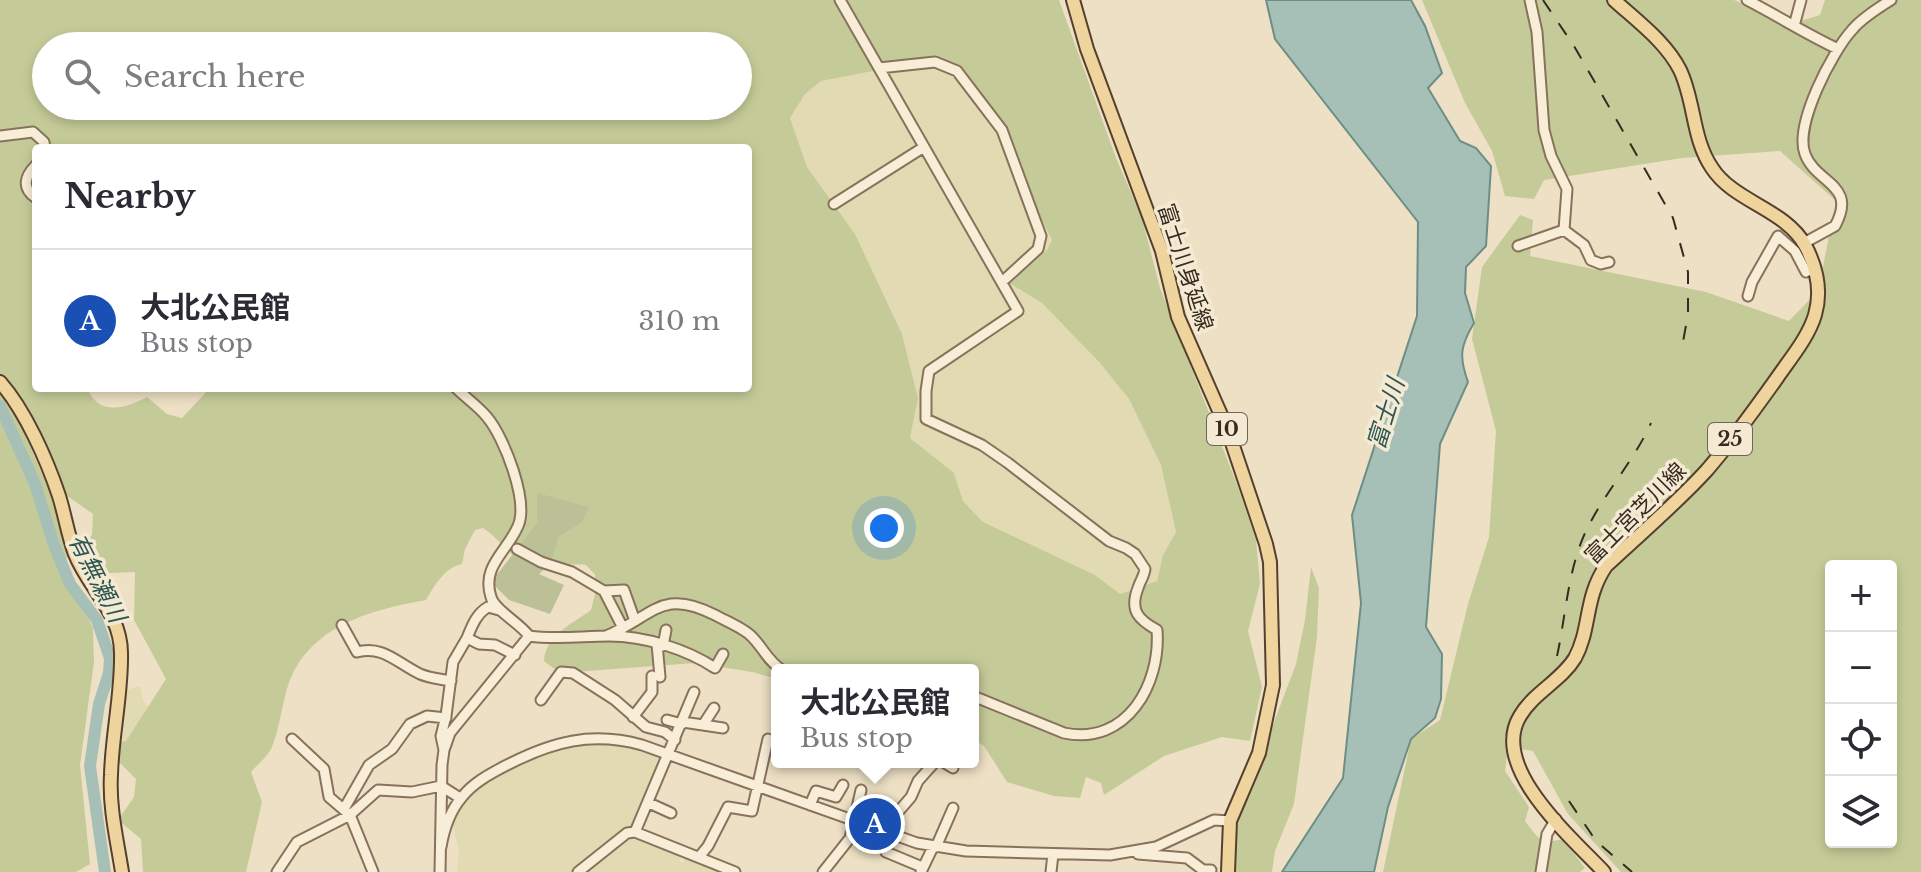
<!DOCTYPE html>
<html lang="en">
<head>
<meta charset="utf-8">
<style>
  :root { --surface:#fff; --page:#f7f7f7; --text:#2b2b33; --muted:#7c7c81; --line:#e1e1e2; --accent:#942d2f }
  body { margin:0; font-family:"Libre Baskerville","Noto Sans JP",serif; background:var(--page); color:var(--text) }
  .controls { position:absolute; right:24px; bottom:24px; display:grid; overflow:hidden; border-radius:8px; box-shadow:0 4px 12px #0003 }
  .controls button { width:72px; height:72px; display:grid; place-items:center; padding:0; border:0; border-bottom:2px solid var(--line); background:var(--surface); color:var(--text); font:40px sans-serif }
  .you { position:absolute; left:884px; top:528px; width:28px; height:28px; margin:-20px; border:6px solid #fff; border-radius:50%; background:#1a73e8; box-shadow:0 0 0 12px #1a73e833 }
  .badge { display:grid; place-items:center; width:52px; height:52px; border-radius:50%; background:var(--accent); color:#fff; font-size:26px; font-weight:700 }
  .pin { position:absolute; translate:-50% -50%; border:4px solid #fff; box-shadow:0 2px 8px #0006 }
  .popup { position:absolute; left:771px; top:664px; width:208px; height:104px; box-sizing:border-box; display:grid; place-content:center; border-radius:8px; background:var(--surface); filter:drop-shadow(0 2px 6px #0005); font-size:26px; white-space:nowrap; color:var(--muted) }
  .popup b { font-size:30px; color:var(--text) }
  .popup::after { content:''; position:absolute; left:50%; top:100%; margin-left:-16px; border:16px solid transparent; border-top-color:var(--surface) }
  .list { margin:0; padding:0; list-style:none }
  h2 { display:flex; justify-content:space-between; align-items:center; height:104px; margin:0; padding:0 32px; font-size:34px }
  h2 small { font-size:26px; font-weight:400; color:var(--muted) }
  .list li { display:grid; grid-template-columns:52px 1fr auto; gap:24px; align-items:center; box-sizing:border-box; height:144px; padding:0 32px; border-top:2px solid var(--line) }
  .list b { display:block; font-size:30px; white-space:nowrap }
  .list p { margin:0; font-size:26px; white-space:nowrap; color:var(--muted) }
  .list em { font-size:26px; font-style:normal; color:var(--muted) }
  .icon { flex:none; width:44px; height:44px; fill:none; stroke:currentColor; stroke-width:2; stroke-linecap:round; stroke-linejoin:round }
  .map { position:relative; flex:none; width:1921px; height:872px; overflow:hidden }
  .search { position:absolute; background:var(--surface); box-shadow:0 4px 12px #0003; left:32px; top:32px; width:720px; height:88px; display:flex; align-items:center; gap:20px; box-sizing:border-box; padding:0 28px; border-radius:44px; color:var(--muted); font-size:30px }
  .panel { position:absolute; background:var(--surface); box-shadow:0 4px 12px #0003; left:32px; top:144px; width:720px; height:248px; border-radius:8px }
  .map>svg:first-child { display:block }
</style>
</head>
<body>
<div class="map">
<svg width="1921" height="872" viewBox="0 0 1921 872">
  <rect width="100%" height="100%" fill="#ede0c4"/>
  <path fill="#e2dab2" d="M941 58 967 77 1003 132 1024 186 1052 241 1047 250 1007 281 1042 303 1100 363 1129 399 1161 465 1176 532 1163 555 1157 581 1120 594 1095 575 983 522 963 501 954 473 910 438 918 398 902 334 855 234 807 167 790 118 805 94 821 81Z
    M140 686 143 700 149 709 126 741 118 737 123 691Z
    M603 743 630 747 665 759 632 830H624L572 872H457L459 850 452 823 458 810 475 788 488 778 548 751Z
    M633 835 681 853 680 862H683L686 855 718 868 717 872H583Z"/>
  <path fill="#c5cb98" fill-rule="evenodd" d="M0 0H1059L1116 158 1142 218 1160 288 1238 487 1256 540 1260 584 1248 631 1262 687 1250 741 1222 737 1164 756 1104 795 1101 783 1086 777 1080 798 1054 796 1007 782 984 746 973 739V670H777V679L752 672 695 663 560 673 544 661C545 636 573 623 591 610L595 594V574C594 574 587 566 586 565 582 563 540 567 528 563 510 558 499 538 483 528L475 530 465 549 462 564C444 568 435 585 426 600 376 609 319 623 294 671 282 694 282 724 271 749 267 757 257 765 251 772L262 802 246 872H143L141 839 118 820 134 797 136 779 115 758 117 742 126 741 166 679 134 620 135 572 90 574 78 549 92 535 93 514 63 493 0 382ZM46 46H738V106H46ZM941 58 967 77 1003 132 1024 186 1052 240 1047 250 1006 281 1042 303 1100 363 1129 399 1161 465 1176 532 1163 555 1157 581 1120 594 1095 575 983 522 963 501 954 473 910 438 918 398 902 334 855 234 807 167 790 118 805 94 821 81ZM36 148H748V388H210L182 418 167 414 147 397C126 408 99 417 87 388H36Z
    M1422 0H1734L1794 23 1820 15 1825 0H1921V872H1621L1568 814 1533 751 1508 747 1505 771 1529 807 1525 821C1538 838 1540 845 1563 839L1585 868 1580 872H1383L1411 739 1440 720 1468 604 1489 537 1496 431 1472 339 1482 267 1520 215 1533 220 1530 256 1706 292 1789 321 1818 291 1836 201 1780 151 1682 158 1544 180 1534 199 1505 196 1492 151 1465 103ZM1831 566H1891V842H1831Z
    M0 389 20 422 62 521 69 551 64 567 93 628 94 662 80 765 90 864 76 872H0Z
    M1311 567 1319 588 1317 637 1294 804 1275 851 1272 872H1236L1235 838 1242 807 1296 664 1305 620Z"/>
  <path fill="#bbc097" d="M537 493 589 507 582 522 558 537 551 563 539 574 564 585 550 614 509 600 491 582 537 523Z"/>
  <path fill="#a6c0b8" stroke="#6d8e85" stroke-width="2" d="M1266 0H1411L1425 26 1442 73 1428 88 1460 141 1476 148 1491 166 1486 246 1466 267 1465 293 1474 323C1460 346 1459 357 1468 382L1440 444 1426 627 1442 654 1441 699 1435 718 1411 739 1388 807 1374 872H1282L1343 778 1361 603 1352 515 1417 316 1418 222 1275 39Z"/>
  <g fill="none" stroke-linecap="round" stroke-linejoin="round">
    <path stroke="#a6c0b8" stroke-width="12" d="M0 406 35 484 54 545 70 584 97 620 110 658 109 673 99 704 90 766 105 872"/>
    <g stroke="#87725b" stroke-width="13">
      <path id="minor" d="M840 0 1018 311 929 371 926 391V419L982 445 1008 463 1109 541 1126 548 1135 554 1145 569C1144 577 1140 581 1138 588 1129 611 1139 620 1157 630 1161 684 1127 746 1064 733L973 696
        M1530 0 1537 32 1544 130 1551 156 1567 189 1564 230 1584 245 1591 260 1601 264 1609 262
        M1747 0C1778 16 1806 34 1838 49
        M1794 26 1801 0
        M879 68 935 62 957 71 1002 130 1041 236 1038 249 1003 281
        M0 136 33 132 44 142 45 148
        M36 165C25 176 21 188 36 198
        M834 204 924 147
        M1804 243 1835 226C1858 184 1816 184 1805 154 1794 125 1832 52 1852 30 1862 18 1878 8 1891 0
        M1518 246 1564 230
        M1748 296 1752 282 1778 236 1795 251 1806 272 1815 268
        M517 549 541 562 572 572 604 591 624 590 635 621
        M604 591 623 628
        M342 625 357 652C383 645 397 663 420 674 429 678 440 679 451 681
        M529 636C556 640 583 636 609 636 645 636 686 649 715 668L723 654
        M606 636C653 617 661 587 715 615 726 621 739 626 749 634 762 645 767 661 782 670
        M467 638C472 626 476 614 488 607L499 610
        M657 644 660 677
        M663 646 666 630
        M541 700 561 672 573 673 615 700 646 727 665 732 675 740
        M633 717 652 692V676
        M667 720 682 724
        M683 722 723 728
        M703 725 714 708
        M292 739 324 769 329 797 350 815 373 872
        M444 750 441 736 446 716 453 662 467 638 479 644 495 645 515 655
        M943 762 953 768
        M649 803 671 813
        M810 805 816 791 836 797 843 785
        M344 809 369 765 392 749 410 724 427 716 446 718
        M635 832 694 692
        M441 847C444 829 450 811 462 797 474 782 490 774 507 765 552 742 591 731 642 745L917 843 966 851 1110 855 1156 847 1214 820 1230 821
        M936 847 953 808
        M1138 854 1187 858 1203 870H1211
        M699 857 708 846 728 807 752 811 768 739
        M922 867 886 852 889 832 898 812 911 797 918 781 935 762
        M277 872 297 842 350 815 378 790 412 792 441 786 460 798
        M440 872 442 765 444 750 450 733 529 636C520 623 494 610 491 597 481 566 507 552 518 526 529 501 504 437 487 417 478 406 466 398 456 388
        M578 872 627 833 635 832 735 872
        M823 872 850 838 861 790
        M921 872 933 847
        M1051 872 1053 854
        M1541 872 1547 834 1556 819"/>
    </g>
    <g stroke="#55402f" stroke-width="16">
      <path id="major" d="M1073 0 1087 49 1162 251 1178 317 1228 431 1266 544 1270 562 1273 685 1259 753 1230 821 1228 872
        M0 382C25 410 47 460 59 496 65 515 68 536 75 554 89 589 121 613 121 653 122 693 112 734 111 775 109 807 117 840 122 872
        M1604 872C1571 837 1489 767 1520 716 1534 692 1561 681 1575 658 1591 629 1584 598 1606 566 1639 535 1676 504 1707 470 1732 441 1755 409 1777 378 1790 359 1808 338 1815 315 1822 291 1816 266 1805 245 1785 209 1734 202 1712 168 1692 139 1695 101 1680 70 1666 42 1637 21 1614 0"/>
    </g>
    <use href="#minor" stroke="#f8eed7" stroke-width="9"/>
    <use href="#major" stroke="#efd49d" stroke-width="12"/>
    <path stroke="#372a1f" stroke-width="2" stroke-dasharray="14 14" stroke-linecap="butt" d="M1543 0 1574 46 1673 218 1688 272V314L1683 342
      M1557 656C1566 615 1568 567 1587 529 1605 492 1634 461 1651 423
      M1569 801 1596 841 1632 872"/>
  </g>
  <g text-anchor="middle" stroke-width="7" stroke-linejoin="round" paint-order="stroke">
    <g fill="#f4ead3" stroke="#706455" stroke-width="2">
      <rect x="1207" y="413" width="40" height="32" rx="6"/>
      <rect x="1708" y="423" width="44" height="32" rx="6"/>
    </g>
    <g font-size="20" font-weight="bold" fill="#372a1f">
      <text x="1227" y="436">10</text>
      <text x="1730" y="446">25</text>
    </g>
    <g font-size="22" fill="#372a1f" stroke="#f4ead3">
      <text transform="translate(1186 267) rotate(72)" y="8">富士川身延線</text>
      <text transform="translate(1635 513) rotate(-45)" y="8">富士宮芝川線</text>
    </g>
    <g font-size="24" font-style="italic" fill="#2e5753" stroke="#f4ead3">
      <text transform="translate(1386 414) rotate(-73)" y="8">富士川</text>
      <text transform="translate(97 578) rotate(63)" y="8">有無瀬川</text>
    </g>
  </g>
</svg>
<div class="controls">
<button>+</button>
<button>−</button>
<button><svg class="icon" aria-label="locate" viewBox="0 0 24 24"><circle cx="12" cy="12" r="6"/><path d="M12 2v4M12 18v4M2 12h4M18 12h4"/></svg></button>
<button><svg class="icon" aria-label="layers" viewBox="0 0 24 24"><path d="M12 4l9 5-9 5-9-5zM3 14l9 5 9-5"/></svg></button>
</div>
<div class="you"></div>
<div class="pin badge" style="left:875px;top:824px;background:#1a4fb4">A</div>
<div class="popup"><b>大北公民館</b>Bus stop</div>
<div class="search"><svg class="icon" aria-label="search" viewBox="0 0 24 24"><circle cx="10" cy="10" r="6"/><path d="M15 15l6 6"/></svg>Search here</div>
<section class="panel">
<h2>Nearby<small></small></h2>
<ul class="list">
<li><span class="badge" style="background:#1a4fb4">A</span><div><b>大北公民館</b><p>Bus stop</p></div><em>310 m</em></li>
</ul>
</section>
</div>
</body>
</html>
